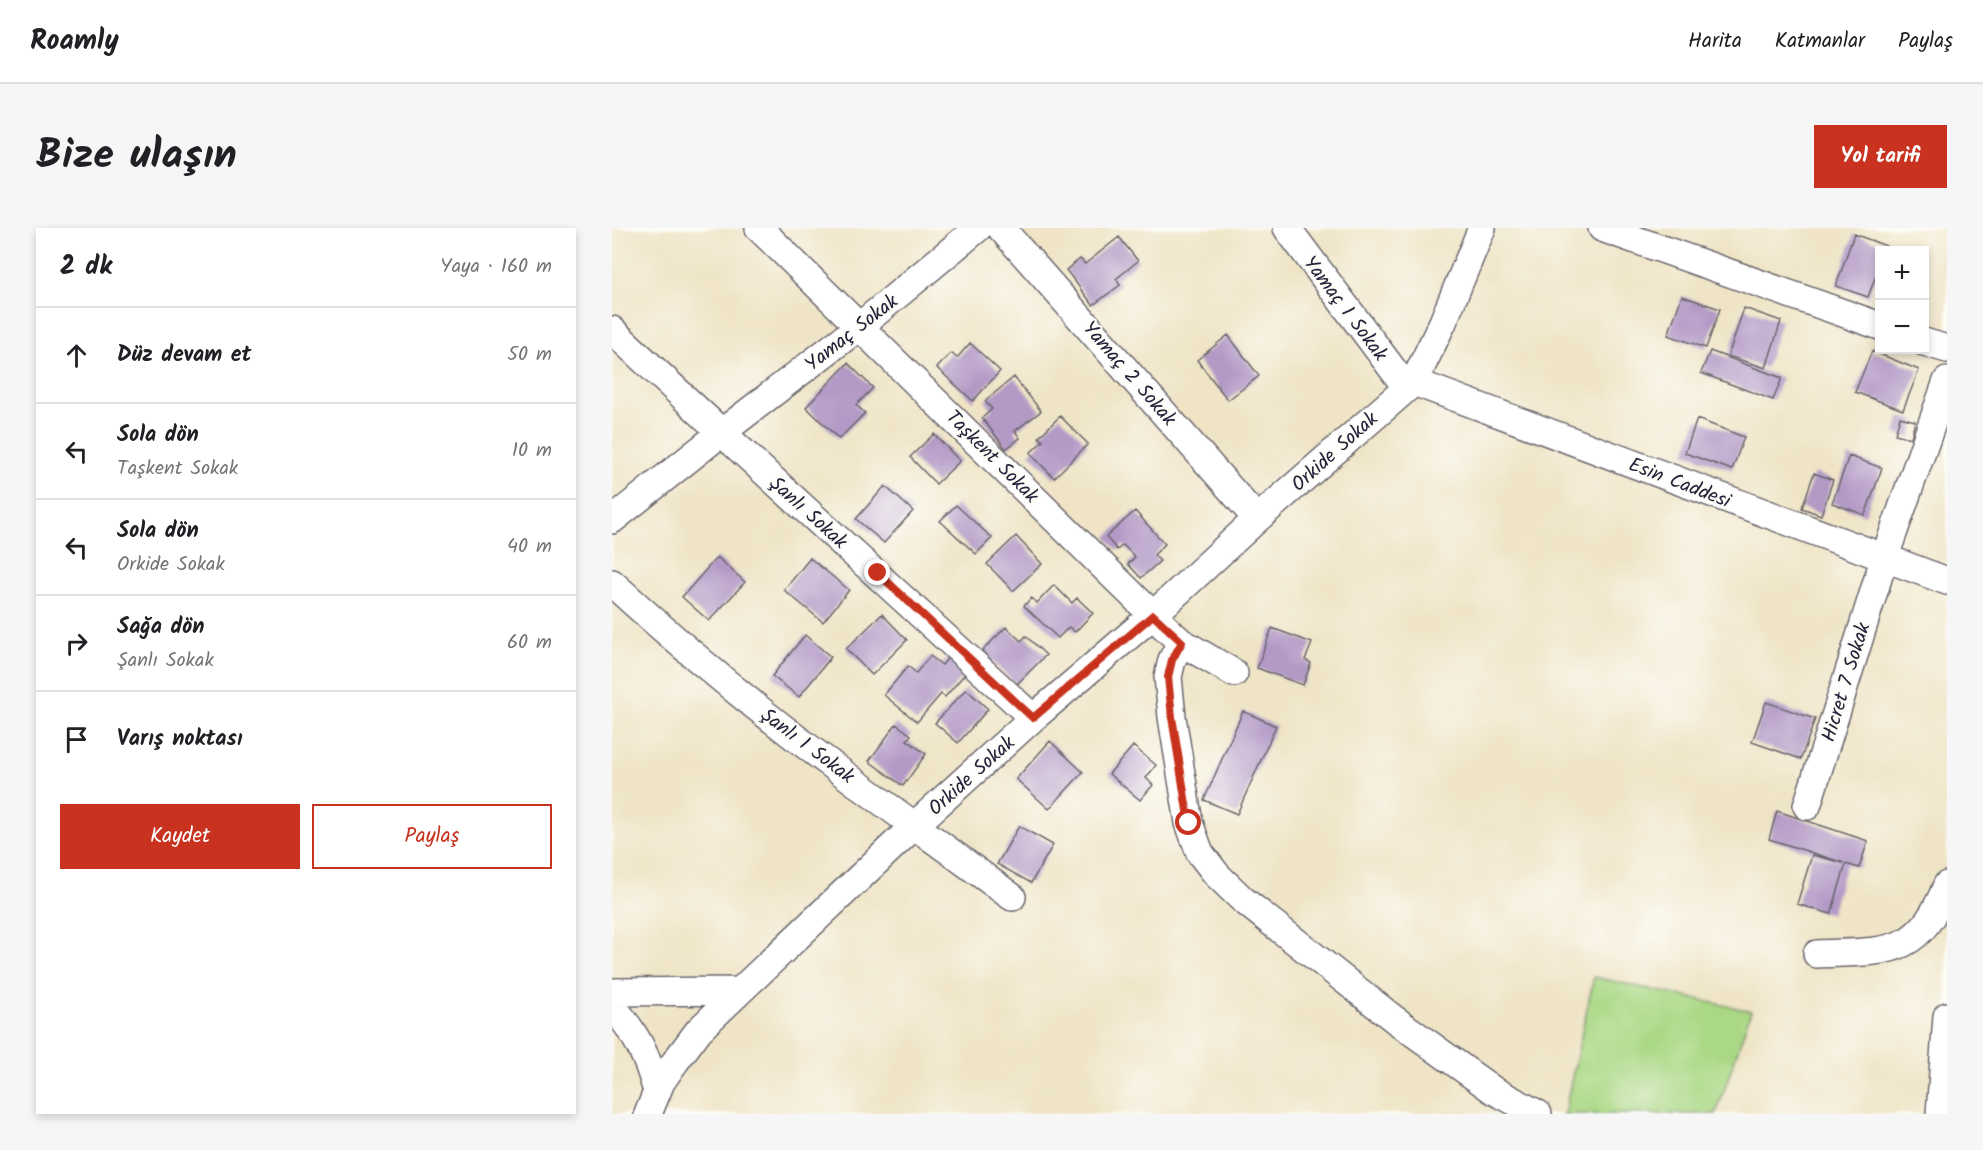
<!DOCTYPE html>
<html lang="tr">
<head>
<meta charset="utf-8">
<style>
  :root { --surface:#fff; --page:#f6f6f6; --text:#202124; --muted:#757577; --line:#e0e0e0; --accent:#c8321e }
  body { margin:0; font-family:Kalam,sans-serif; background:var(--page); color:var(--text) }
  .controls { position:absolute; right:18px; top:18px; display:grid; overflow:hidden; border-radius:0px; box-shadow:0 3px 9px #0003 }
  .controls button { width:54px; height:54px; display:grid; place-items:center; padding:0; border:0; border-bottom:2px solid var(--line); background:var(--surface); color:var(--text); font:30px sans-serif }
  .stop { position:absolute; width:18px; height:18px; margin:-14px; border:4px solid #c8321e; border-radius:50%; background:#fff }
  .stop.end { background:#c8321e; border-color:#fff; box-shadow:0 2px 6px #0008 }
  .list { margin:0; padding:0; list-style:none }
  h2 { display:flex; justify-content:space-between; align-items:center; height:78px; margin:0; padding:0 24px; font-size:26px }
  h2 small { font-size:20px; font-weight:400; color:var(--muted) }
  .list li { display:grid; grid-template-columns:39px 1fr auto; gap:18px; align-items:center; box-sizing:border-box; height:96px; padding:0 24px; border-top:2px solid var(--line) }
  .list b { display:block; font-size:22px; white-space:nowrap }
  .list p { margin:0; font-size:20px; white-space:nowrap; color:var(--muted) }
  .list em { font-size:20px; font-style:normal; color:var(--muted) }
  .actions { display:flex; gap:12px; padding:18px 24px }
  .actions a { flex:1; padding:14px 0; border:2px solid var(--accent); border-radius:0px; text-align:center; font-size:21px; color:var(--accent) }
  .actions .main { background:var(--accent); color:#fff }
  .icon { flex:none; width:33px; height:33px; fill:none; stroke:currentColor; stroke-width:2; stroke-linecap:round; stroke-linejoin:round }
  .map { position:relative; flex:none; width:1335px; height:886px; overflow:hidden; border-radius:0px }
  header { display:flex; align-items:center; gap:36px; box-sizing:border-box; height:84px; padding:0 30px; background:var(--surface); border-bottom:2px solid var(--line) }
  header strong { font-size:28px }
  nav { display:flex; gap:33px; margin-inline-start:auto; font-size:21px }
  .intro { display:flex; align-items:center; justify-content:space-between; box-sizing:border-box; height:144px; padding:0 36px }
  h1 { margin:0; font-size:42px }
  .button { padding:15px 27px; border-radius:0px; background:var(--accent); color:#fff; font-size:21px; font-weight:700 }
  main { display:flex; gap:36px; padding:0 36px }
  aside { flex:1; background:var(--surface); border-radius:0px; box-shadow:0 3px 9px #0003 }
  .map>svg:first-child { display:block }
</style>
</head>
<body>
<header>
<strong>Roamly</strong>
<nav><a>Harita</a><a>Katmanlar</a><a>Paylaş</a></nav>
</header>
<div class="intro"><h1>Bize ulaşın</h1><a class="button">Yol tarifi</a></div>
<main>
<aside>
<h2>2 dk<small>Yaya · 160 m</small></h2>
<ul class="list">
<li><svg class="icon" aria-label="ahead" viewBox="0 0 24 24"><path d="M12 20V5M6 11l6-6 6 6"/></svg><div><b>Düz devam et</b></div><em>50 m</em></li>
<li><svg class="icon" aria-label="left" viewBox="0 0 24 24"><path d="M17 20v-9H6M10 6l-5 5 5 5"/></svg><div><b>Sola dön</b><p>Taşkent Sokak</p></div><em>10 m</em></li>
<li><svg class="icon" aria-label="left" viewBox="0 0 24 24"><path d="M17 20v-9H6M10 6l-5 5 5 5"/></svg><div><b>Sola dön</b><p>Orkide Sokak</p></div><em>40 m</em></li>
<li><svg class="icon" aria-label="right" viewBox="0 0 24 24"><path d="M7 20v-9h11M14 6l5 5-5 5"/></svg><div><b>Sağa dön</b><p>Şanlı Sokak</p></div><em>60 m</em></li>
<li><svg class="icon" aria-label="arrive" viewBox="0 0 24 24"><path d="M6 21V4h12l-3 4 3 4H6"/></svg><div><b>Varış noktası</b></div></li>
</ul>
<div class="actions"><a class="main">Kaydet</a><a>Paylaş</a></div>
</aside>
<div class="map">
<svg width="1335" height="886" viewBox="0 0 1335 886">
  <rect width="100%" height="100%" fill="#fdfcf7"/>
  <filter id="ink" filterUnits="userSpaceOnUse"><feTurbulence type="fractalNoise" baseFrequency=".0167" numOctaves="2"/><feDisplacementMap in="SourceGraphic" scale="12" xChannelSelector="R" yChannelSelector="G"/><feConvolveMatrix kernelMatrix="1 2 1 2 8 2 1 2 1" color-interpolation-filters="sRGB"/></filter>
  <filter id="wash" filterUnits="userSpaceOnUse"><feTurbulence type="fractalNoise" baseFrequency=".008" numOctaves="4" result="noise"/><feDisplacementMap in="SourceGraphic" scale="24" xChannelSelector="R" yChannelSelector="G"/><feGaussianBlur stdDeviation="1.35" result="paint"/><feColorMatrix in="noise" values="0 0 0 0 0 0 0 0 0 0 0 0 0 0 0 0 0 1.4 0 .05"/><feComposite in="paint" operator="in"/></filter>
  <g filter="url(#wash)">
    <rect width="100%" height="100%" fill="#efe4c6"/>
    <path fill="#aad885" stroke="#667d60" stroke-width="1.5" d="M982 749 1139 783 1104 886H952Z"/>
    <g id="blocks">
      <path fill="#b299c6" d="M1242 6 1274 18 1273 22H1268V37L1256 69 1224 58Z
        M507 9 526 33 504 51 508 57 481 77 454 42 468 31 473 36Z
        M1070 68 1108 81 1094 120 1056 107Z
        M1132 80 1169 93 1154 140 1116 128Z
        M616 107 647 148 616 172 585 132Z
        M358 115 388 143 361 173 325 140 339 125 345 130Z
        M1098 123 1170 150 1161 172 1089 145Z
        M1260 123 1307 142 1291 182 1243 164Z
        M236 135 261 160 244 177 253 185 227 211 194 179Z
        M402 149 429 183 403 203 408 210 394 221 370 190 380 181 373 173Z
        M448 188 476 216 442 250 418 225 431 213 427 209Z
        M1288 189 1303 193 1299 210 1283 206Z
        M1085 191 1132 209 1120 242 1073 225Z
        M322 206 348 233 324 256 298 229Z
        M1237 228 1270 240 1253 287 1220 275Z
        M1202 245 1221 252 1209 287 1190 280Z
        M273 258 301 283 272 315 244 291Z
        M344 277 380 310 364 326 328 293Z
        M523 283 553 316 542 327 548 333 529 350 516 336 523 329 511 317 505 322 494 309Z
        M404 308 430 336 401 363 375 336Z
        M105 329 133 354 97 393 70 369Z
        M198 330 237 362 211 394 172 362Z
        M442 357 460 375 465 370 481 385 463 404 457 399 446 410 412 378 419 370 425 375Z
        M270 386 295 412 260 447 234 421Z
        M394 399 409 413 414 408 434 427 404 457 370 423Z
        M660 400 700 415 693 432 699 435 691 457 645 440Z
        M193 407 219 429 187 469 160 448Z
        M339 426 357 441 333 469 329 466 305 494 272 467 296 438 304 445 318 428 330 437Z
        M354 461 376 481 346 515 323 495Z
        M1154 474 1203 491 1189 531 1140 514Z
        M631 483 664 498 625 586 592 572Z
        M284 496 299 507 295 512 314 526 291 558 257 533Z
        M438 513 471 544 437 581 404 551Z
        M521 518 544 537 534 550 541 557 528 572 497 546Z
        M1165 583 1256 613 1247 640 1234 636 1219 686 1185 676 1200 627 1232 635 1157 611Z
        M407 598 441 617 419 655 385 636Z"/>
    </g>
  </g>
  <g filter="url(#ink)">
    <use href="#blocks" fill-opacity="0" stroke="#6a666c" stroke-width="1.5"/>
    <g fill="none" stroke-linecap="round" stroke-linejoin="round">
      <g stroke="#6a666c" stroke-width="30">
        <path id="minor" d="M147 0 557 403 569 414 622 445
          M389 0 645 291
          M675 0 794 159
          M990 0 1268 98
          M0 102C138 233 281 360 421 490
          M1312 114 1335 121
          M802 154 1335 353
          M0 292 109 205 248 98 366 0
          M0 355C71 420 146 483 224 540 283 584 342 626 400 669
          M569 414 560 432 556 449 560 489 577 595 588 625 605 647 631 672 782 791 881 862 926 886
          M1195 578 1272 331 1335 153
          M1205 726C1275 723 1306 730 1335 657
          M0 764 128 763
          M0 778C24 805 36 829 45 864
          M36 886 49 854 63 834 87 802 128 763 303 597 421 490 541 387 645 291 802 154 831 94 870 0
          M1328 886 1335 788"/>
      </g>
      <use href="#minor" stroke="#fff" stroke-width="27"/>
    </g>
  </g>
  <g fill="none" stroke-linecap="round" stroke-linejoin="round" filter="url(#ink)">
    <path stroke="#c8321e" stroke-width="8" d="M266 345 421 490 541 387 570 414 560 432 556 449 560 489 577 595"/>
  </g>
  <g text-anchor="middle" stroke-width="4.5" stroke-linejoin="round" paint-order="stroke">
    <g font-size="20" fill="#22223b" stroke="#fdfcf7">
      <text transform="translate(734 80) rotate(53)" y="7">Yamaç 1 Sokak</text>
      <text transform="translate(239 104) rotate(-38)" y="7">Yamaç Sokak</text>
      <text transform="translate(518 145) rotate(49)" y="7">Yamaç 2 Sokak</text>
      <text transform="translate(722 223) rotate(-42)" y="7">Orkide Sokak</text>
      <text transform="translate(381 228) rotate(45)" y="7">Taşkent Sokak</text>
      <text transform="translate(1068 254) rotate(21)" y="7">Esin Caddesi</text>
      <text transform="translate(197 284) rotate(42)" y="7">Şanlı Sokak</text>
      <text transform="translate(1233 454) rotate(-73)" y="7">Hicret 7 Sokak</text>
      <text transform="translate(196 517) rotate(37)" y="7">Şanlı 1 Sokak</text>
      <text transform="translate(359 547) rotate(-42)" y="7">Orkide Sokak</text>
    </g>
  </g>
</svg>
<div class="controls">
<button>+</button>
<button>−</button>
</div>
<div class="stop" style="left:577px;top:595px"></div>
<div class="stop end" style="left:266px;top:345px"></div>
</div>
</main>
</body>
</html>
